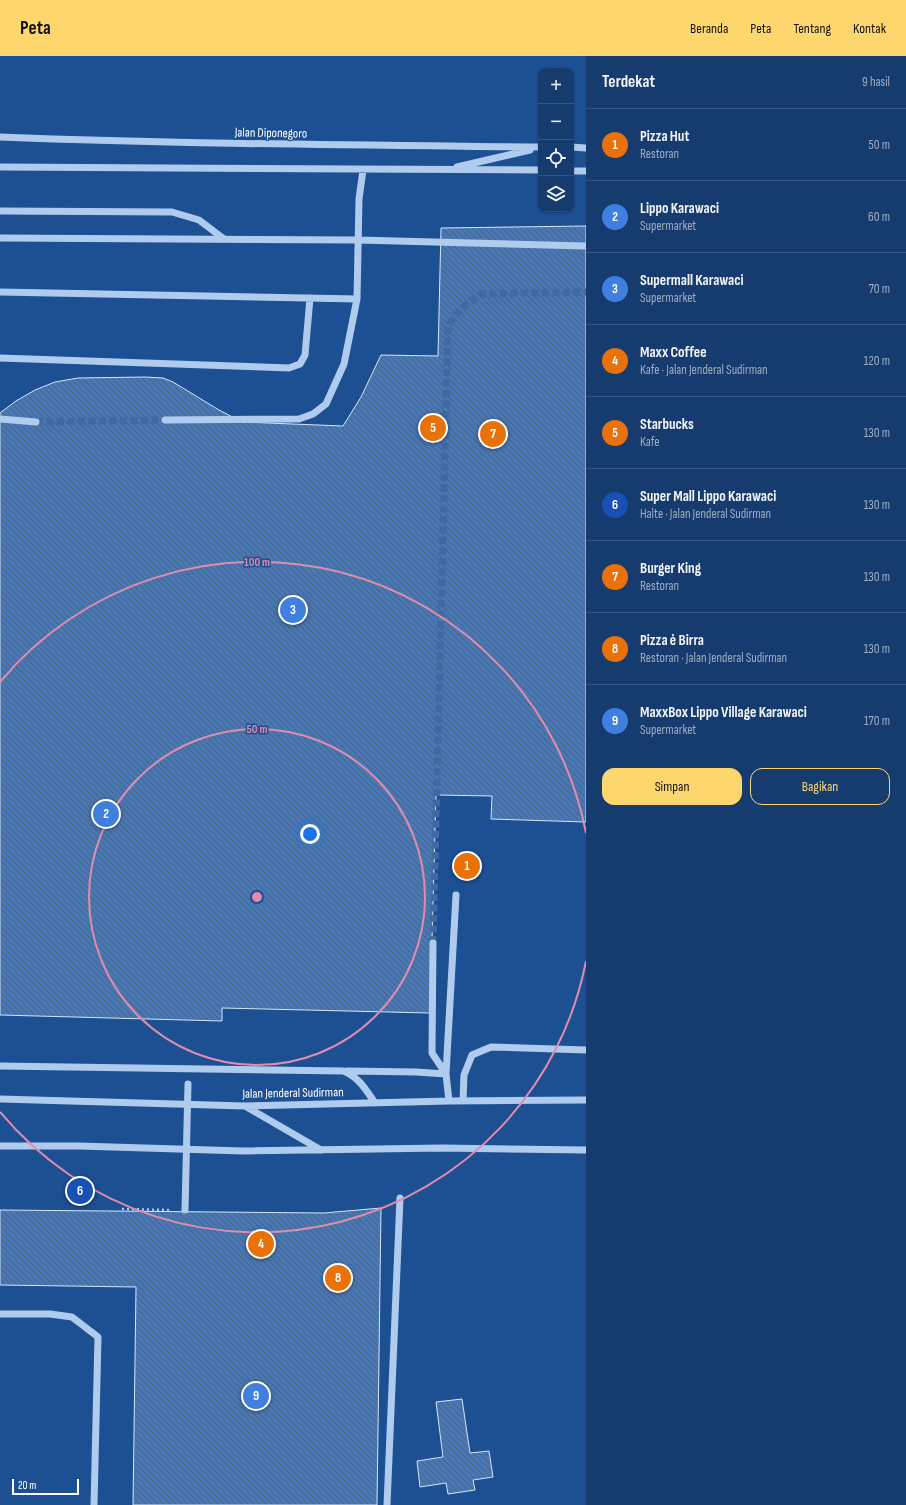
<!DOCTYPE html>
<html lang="id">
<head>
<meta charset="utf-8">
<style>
  :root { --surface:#163b6e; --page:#1f4273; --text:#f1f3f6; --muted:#9eadc2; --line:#355581; --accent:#fed66e }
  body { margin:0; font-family:"Sofia Sans Condensed",sans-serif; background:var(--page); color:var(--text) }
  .controls { position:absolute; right:12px; top:12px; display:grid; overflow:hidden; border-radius:8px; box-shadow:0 1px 3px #0004 }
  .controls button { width:36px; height:36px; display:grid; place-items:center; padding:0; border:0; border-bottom:1px solid var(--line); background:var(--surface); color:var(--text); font:20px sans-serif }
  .scale { position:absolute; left:12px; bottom:10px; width:67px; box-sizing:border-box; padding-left:4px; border:2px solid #fff; border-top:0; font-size:11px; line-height:14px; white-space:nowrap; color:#fff; -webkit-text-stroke:3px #1d4f93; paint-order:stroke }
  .you { position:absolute; left:310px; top:778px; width:14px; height:14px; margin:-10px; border:3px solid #fff; border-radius:50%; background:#1a73e8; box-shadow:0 0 0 6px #1a73e833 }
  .badge { display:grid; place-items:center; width:26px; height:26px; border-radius:50%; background:var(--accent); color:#fff; font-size:13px; font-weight:700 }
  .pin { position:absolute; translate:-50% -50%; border:2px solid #fff; box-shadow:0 1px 4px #0006 }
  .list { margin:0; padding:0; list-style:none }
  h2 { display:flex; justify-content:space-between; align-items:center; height:52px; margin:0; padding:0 16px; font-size:17px }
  h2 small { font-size:13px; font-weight:400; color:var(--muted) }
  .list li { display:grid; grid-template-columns:26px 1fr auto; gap:12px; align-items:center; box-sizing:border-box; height:72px; padding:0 16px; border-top:1px solid var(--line) }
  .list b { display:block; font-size:15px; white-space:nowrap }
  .list p { margin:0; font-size:13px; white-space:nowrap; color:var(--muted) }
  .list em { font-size:13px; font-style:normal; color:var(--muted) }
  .actions { display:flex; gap:8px; padding:12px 16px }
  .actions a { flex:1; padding:9px 0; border:1px solid var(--accent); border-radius:12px; text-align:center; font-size:14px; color:var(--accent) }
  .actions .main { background:var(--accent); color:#111 }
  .icon { flex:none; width:22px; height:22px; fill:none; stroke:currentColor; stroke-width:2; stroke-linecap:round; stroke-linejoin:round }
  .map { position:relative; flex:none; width:586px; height:1449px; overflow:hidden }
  header { display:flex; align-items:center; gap:24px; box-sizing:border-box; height:56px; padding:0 20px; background:var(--accent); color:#111 }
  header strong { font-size:19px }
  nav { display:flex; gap:22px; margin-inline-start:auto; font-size:14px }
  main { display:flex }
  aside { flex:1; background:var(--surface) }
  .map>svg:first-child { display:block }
</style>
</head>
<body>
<header>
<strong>Peta</strong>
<nav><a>Beranda</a><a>Peta</a><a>Tentang</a><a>Kontak</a></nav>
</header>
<main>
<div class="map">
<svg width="586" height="1449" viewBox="0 0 586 1449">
  <defs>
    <pattern id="building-back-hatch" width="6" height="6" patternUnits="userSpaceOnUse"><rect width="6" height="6" fill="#4578ba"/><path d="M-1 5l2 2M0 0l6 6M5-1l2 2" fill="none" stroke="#486283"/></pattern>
  </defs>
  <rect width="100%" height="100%" fill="#1d4f93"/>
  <path fill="url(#building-back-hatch)" stroke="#d5e6fa" d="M586 170V766L491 763 492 740 436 739 430 957 222 952V965L0 959V357L16 345 35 334 55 326 78 322 145 321 163 322 173 326 219 354 242 366 343 370 361 341 381 299 438 300 441 172Z
    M381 1152 377 1449H133L136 1231 0 1229V1154L324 1157Z
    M462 1343 470 1397 489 1395 493 1421 473 1424 475 1434 448 1438 446 1427 420 1431 417 1405 443 1401 436 1346Z"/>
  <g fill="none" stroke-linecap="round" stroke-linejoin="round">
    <path stroke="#3f69a3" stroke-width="7" stroke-dasharray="7 3.5" stroke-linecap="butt" d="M36 366 165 364
      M433 887 448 270 460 253 482 238 586 236"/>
    <path stroke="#afcbee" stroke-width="2.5" stroke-dasharray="2 3" stroke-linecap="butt" d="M122 1153 170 1154"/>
    <path stroke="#afcbee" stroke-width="7" d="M0 81C180 88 361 89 541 91
      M571 91 586 92
      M0 111 541 114
      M457 111 530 94
      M571 115H586
      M0 155 172 156 199 164 224 183
      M0 182 358 184 586 190
      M0 236 357 243
      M0 302 289 312 300 308 305 299 310 242
      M0 363 36 366
      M165 364 299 363 313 358 326 348 344 308 357 243 359 143 363 114
      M433 887 432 997 446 1018 449 1045
      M0 1010 343 1015C359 1021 366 1034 375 1047
      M347 1015 416 1016 446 1018 456 839
      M0 1043 245 1050 449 1045 586 1044
      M463 1045 464 1019 472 999 491 991 586 994
      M245 1050 321 1094
      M0 1090H79L243 1095 443 1092 586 1094
      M0 1258H50L72 1261 98 1281 94 1449
      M387 1449 400 1142"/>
    <path stroke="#afcbee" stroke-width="7" d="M185 1154 188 1028"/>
  </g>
  <g fill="none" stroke="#e08cad" stroke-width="2">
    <circle cx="257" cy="841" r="168"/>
    <path d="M586 905A335 335 0 0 1 0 1056M0 626A335 335 0 0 1 586 777"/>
  </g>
  <g text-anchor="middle" stroke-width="3" stroke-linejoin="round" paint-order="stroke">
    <g font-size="13" fill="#fff" stroke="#1d4f93">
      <text transform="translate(271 76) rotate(1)" y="5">Jalan Diponegoro</text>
      <text transform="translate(293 1036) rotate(-1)" y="5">Jalan Jenderal Sudirman</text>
    </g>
  </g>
  <circle cx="257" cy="841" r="6" fill="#e08cad" stroke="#1d4f93" stroke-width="2"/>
  <g font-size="12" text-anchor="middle" font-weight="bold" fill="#e08cad" stroke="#1d4f93" stroke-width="3" stroke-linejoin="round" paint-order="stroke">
    <text x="257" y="510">100 m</text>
    <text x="257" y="677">50 m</text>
  </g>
</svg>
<div class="controls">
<button>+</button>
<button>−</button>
<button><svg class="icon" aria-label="locate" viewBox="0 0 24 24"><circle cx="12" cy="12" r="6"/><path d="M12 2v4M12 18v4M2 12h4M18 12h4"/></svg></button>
<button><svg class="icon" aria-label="layers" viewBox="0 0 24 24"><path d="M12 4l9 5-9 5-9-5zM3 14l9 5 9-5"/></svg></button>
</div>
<div class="scale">20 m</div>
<div class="you"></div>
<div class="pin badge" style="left:467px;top:810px;background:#e8710a">1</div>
<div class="pin badge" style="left:106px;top:758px;background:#3f7fe0">2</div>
<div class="pin badge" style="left:293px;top:554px;background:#3f7fe0">3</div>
<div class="pin badge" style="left:261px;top:1188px;background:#e8710a">4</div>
<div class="pin badge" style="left:433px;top:372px;background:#e8710a">5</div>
<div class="pin badge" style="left:80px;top:1135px;background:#1a4fb4">6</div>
<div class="pin badge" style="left:493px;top:378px;background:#e8710a">7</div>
<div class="pin badge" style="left:338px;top:1222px;background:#e8710a">8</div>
<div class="pin badge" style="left:256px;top:1340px;background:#3f7fe0">9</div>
</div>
<aside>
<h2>Terdekat<small>9 hasil</small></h2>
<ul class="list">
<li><span class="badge" style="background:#e8710a">1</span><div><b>Pizza Hut</b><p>Restoran</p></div><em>50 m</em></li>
<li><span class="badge" style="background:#3f7fe0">2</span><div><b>Lippo Karawaci</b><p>Supermarket</p></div><em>60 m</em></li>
<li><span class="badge" style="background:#3f7fe0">3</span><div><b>Supermall Karawaci</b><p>Supermarket</p></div><em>70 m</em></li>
<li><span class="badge" style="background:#e8710a">4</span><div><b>Maxx Coffee</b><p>Kafe · Jalan Jenderal Sudirman</p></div><em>120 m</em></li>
<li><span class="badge" style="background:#e8710a">5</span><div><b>Starbucks</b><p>Kafe</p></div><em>130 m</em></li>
<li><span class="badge" style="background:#1a4fb4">6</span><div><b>Super Mall Lippo Karawaci</b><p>Halte · Jalan Jenderal Sudirman</p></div><em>130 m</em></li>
<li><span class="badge" style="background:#e8710a">7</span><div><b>Burger King</b><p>Restoran</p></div><em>130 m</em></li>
<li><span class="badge" style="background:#e8710a">8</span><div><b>Pizza ė Birra</b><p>Restoran · Jalan Jenderal Sudirman</p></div><em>130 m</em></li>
<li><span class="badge" style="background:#3f7fe0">9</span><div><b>MaxxBox Lippo Village Karawaci</b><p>Supermarket</p></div><em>170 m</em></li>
</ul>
<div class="actions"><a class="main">Simpan</a><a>Bagikan</a></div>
</aside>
</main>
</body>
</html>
